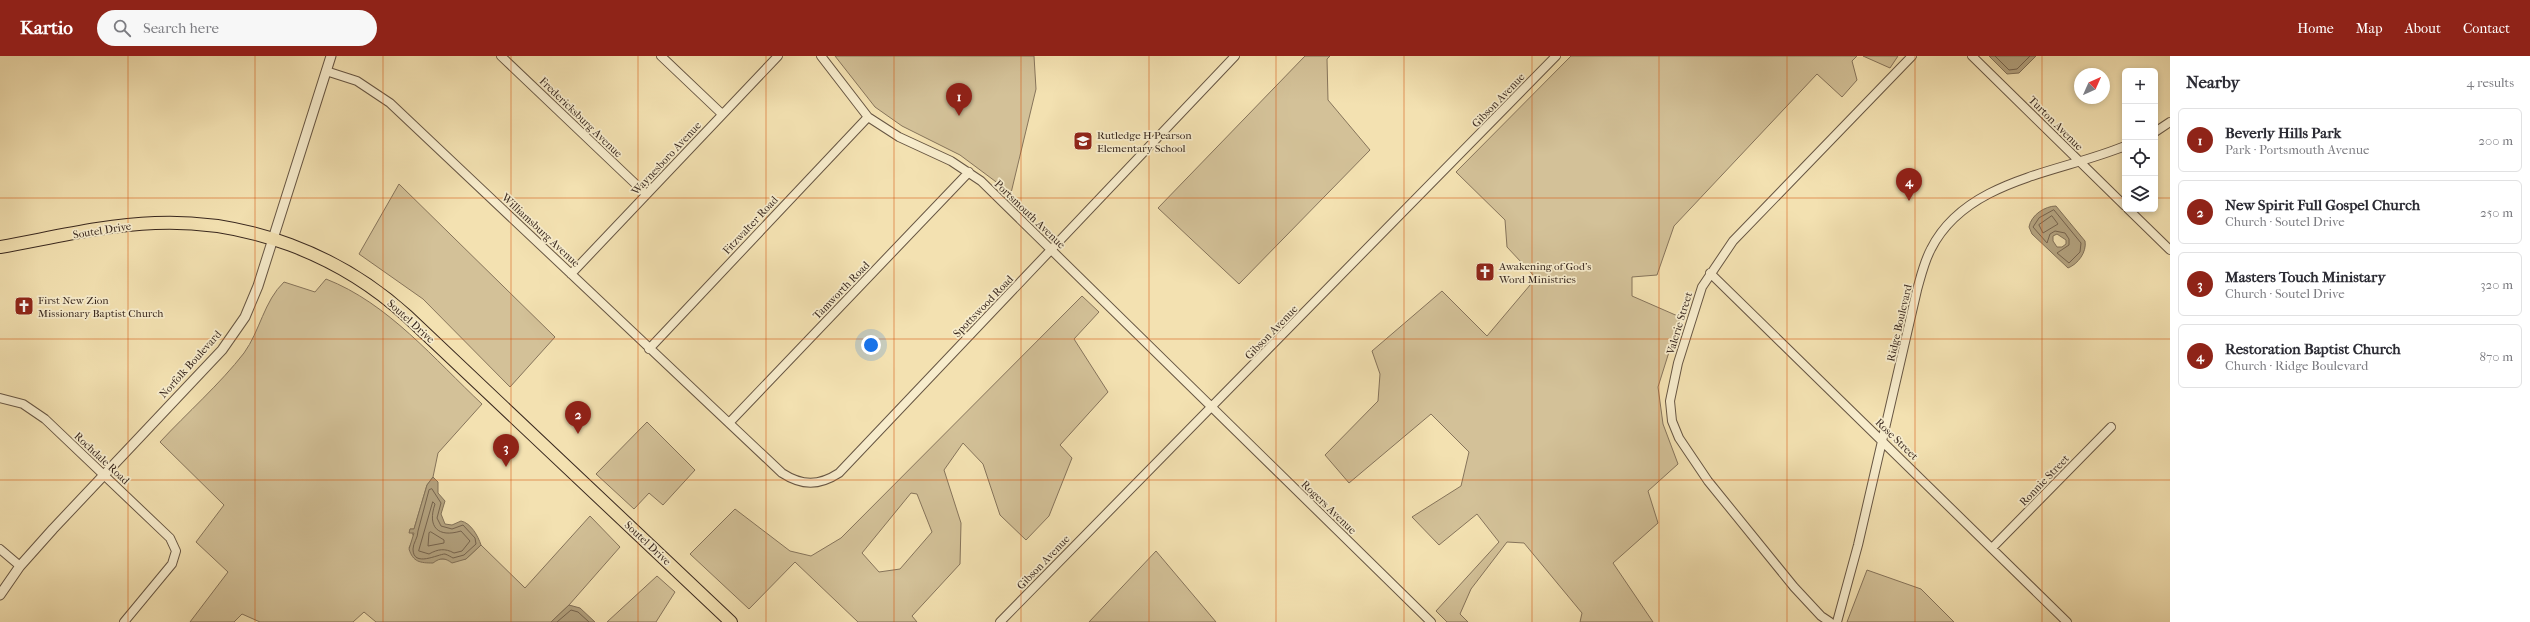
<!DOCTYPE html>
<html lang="en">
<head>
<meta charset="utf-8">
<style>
  :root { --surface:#fff; --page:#f7f7f7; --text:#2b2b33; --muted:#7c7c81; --line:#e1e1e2; --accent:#8f2418 }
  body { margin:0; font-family:"IM FELL French Canon",serif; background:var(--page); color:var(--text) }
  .controls { position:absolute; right:12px; top:12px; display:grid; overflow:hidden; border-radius:6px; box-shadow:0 2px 6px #0003 }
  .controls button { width:36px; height:36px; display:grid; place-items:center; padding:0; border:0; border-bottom:1px solid var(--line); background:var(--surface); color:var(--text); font:20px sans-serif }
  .compass { position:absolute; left:2074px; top:12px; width:36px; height:36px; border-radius:50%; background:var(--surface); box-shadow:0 2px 6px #0003; rotate:45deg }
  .you { position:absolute; left:871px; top:289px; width:14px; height:14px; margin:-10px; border:3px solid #fff; border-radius:50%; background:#1a73e8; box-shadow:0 0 0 6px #1a73e833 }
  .badge { display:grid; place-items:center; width:26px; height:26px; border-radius:50%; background:var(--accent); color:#fff; font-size:13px; font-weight:700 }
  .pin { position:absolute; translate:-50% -33px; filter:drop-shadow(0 1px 2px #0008) }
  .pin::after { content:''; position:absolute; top:21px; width:14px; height:12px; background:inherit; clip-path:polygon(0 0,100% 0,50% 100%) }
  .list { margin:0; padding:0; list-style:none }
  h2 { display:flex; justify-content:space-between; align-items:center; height:52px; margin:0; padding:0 16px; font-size:17px }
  h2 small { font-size:13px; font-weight:400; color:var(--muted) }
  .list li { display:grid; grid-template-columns:26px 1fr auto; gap:12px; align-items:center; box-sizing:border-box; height:64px; margin:0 8px 8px; padding:0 8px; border:1px solid var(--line); border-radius:6px }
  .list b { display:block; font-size:15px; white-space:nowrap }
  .list p { margin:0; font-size:13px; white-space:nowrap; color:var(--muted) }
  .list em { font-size:13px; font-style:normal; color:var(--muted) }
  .icon { flex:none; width:22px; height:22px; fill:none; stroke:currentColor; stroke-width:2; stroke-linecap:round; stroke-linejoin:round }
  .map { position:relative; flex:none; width:2170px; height:566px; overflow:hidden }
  header { display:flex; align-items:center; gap:24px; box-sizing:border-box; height:56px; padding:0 20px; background:var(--accent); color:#fff }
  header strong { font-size:19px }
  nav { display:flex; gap:22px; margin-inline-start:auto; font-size:14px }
  .search { width:280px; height:36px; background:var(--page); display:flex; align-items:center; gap:10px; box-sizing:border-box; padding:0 14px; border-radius:22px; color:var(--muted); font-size:15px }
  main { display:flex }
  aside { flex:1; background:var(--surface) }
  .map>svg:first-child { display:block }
</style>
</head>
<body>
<header>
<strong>Kartio</strong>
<div class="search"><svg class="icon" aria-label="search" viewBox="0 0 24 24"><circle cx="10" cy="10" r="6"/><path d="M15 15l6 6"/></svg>Search here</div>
<nav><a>Home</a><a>Map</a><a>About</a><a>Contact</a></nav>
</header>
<main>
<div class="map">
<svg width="2170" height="566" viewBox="0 0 2170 566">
  <rect width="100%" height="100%" fill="#f3e1b1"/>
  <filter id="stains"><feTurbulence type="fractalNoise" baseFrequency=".005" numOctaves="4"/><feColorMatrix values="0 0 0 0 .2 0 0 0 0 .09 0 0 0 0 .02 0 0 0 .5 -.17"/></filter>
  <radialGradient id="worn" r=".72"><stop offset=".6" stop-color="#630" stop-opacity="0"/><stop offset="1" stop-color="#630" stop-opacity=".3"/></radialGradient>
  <path fill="#d3c198" stroke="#86745b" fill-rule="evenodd" d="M835 0H1034L1036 33 1011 137 960 99 902 70 875 51Z
    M1305 0H1330L1327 3 1328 44 1370 94 1239 228 1158 152Z
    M1571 0H1857L1852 5 1857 24 1842 41 1817 18 1674 170 1657 219 1632 221V240L1680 261 1658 331 1663 368 1678 408 1648 435 1658 467 1613 507 1653 566H1580L1582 557 1524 487 1507 486 1471 533 1460 558 1468 566H1447L1436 555 1499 486 1477 458 1439 489 1412 461 1461 430 1469 396 1431 358 1349 427 1325 399 1378 345 1380 318 1372 295 1442 235 1487 280 1536 222 1507 191 1505 164 1456 116Z
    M1863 0H1898L1890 12Z
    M399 128 555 281 510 331 423 243 359 198Z
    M326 223C388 247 435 304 482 348L438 397 433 421 427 429 414 473H410L414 481 409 492 439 503H466L481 489 525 532 590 460 620 491 569 549 551 566H376L364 556 353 566H260L242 558 234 566H190L228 516 196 486 224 449 160 386C187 357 220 328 244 297 260 275 264 245 284 226L315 236Z
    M1082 240 1099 256 1074 283 1108 336 1060 389 1072 402 1049 460 1026 484 1000 459 983 408 963 387 944 414 961 467 960 508 912 560 917 566H858L795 506 749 553 690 498 735 453 790 495 811 500 841 482ZM911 437 917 438 932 476 900 513 879 516 862 497Z
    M647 366 695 414 663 449 649 437 634 453 596 418Z
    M1156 495 1216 566H1089Z
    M1867 514 1921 533 1954 566H1847Z
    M657 520 675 536 656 566H607Z"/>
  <path fill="#b3a27f" stroke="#827158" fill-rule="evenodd" d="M1989 0H2036L2019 17 2007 18Z
    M2056 150 2085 185C2087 196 2078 208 2068 212L2032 178 2029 171C2031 159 2045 150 2056 150ZM2057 178 2066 184V188L2062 191H2057L2053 185V180Z
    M433 421 438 426V437L445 445 441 458 445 468 452 469 461 465C471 467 478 480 481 489L466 503 452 507C445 502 441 501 433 507 420 507 413 506 409 493L414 477H409L410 473H414L427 429Z
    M569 549 580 552 595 566H551Z"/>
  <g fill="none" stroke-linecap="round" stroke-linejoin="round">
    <path stroke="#76644e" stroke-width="1" d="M1995 0 2009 14 2017 13 2030 0
      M2054 154 2081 187 2080 196 2069 207 2057 197 2069 189V183L2065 177 2055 175 2050 178 2047 187 2033 171 2039 162Z
      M2052 160 2058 168 2043 177 2039 169Z
      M432 433 441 447 437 462 441 470 452 473 463 469 475 482 476 488 464 499 453 502C451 501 448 499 445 498 438 498 413 512 413 493 413 487 418 482 418 475L429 434Z
      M433 446 435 448C427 471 438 482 461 475L470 485 462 495 454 497C445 492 438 493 429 498L419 495Z
      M431 476 444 484V487L428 490 429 477Z
      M557 566 571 554 578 556 589 566"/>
    <g stroke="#675643" stroke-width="10">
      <path id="minor" d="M501 0 646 138
        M661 0 722 58
        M821 0 868 61 899 81 951 105 981 125 1431 566
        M1972 0 2125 150
        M326 15 357 25 390 47 782 417C802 430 819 430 839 417L1235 0
        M2155 76 2170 66
        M2128 153 2170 194
        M1710 217 2067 566
        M571 218 778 0
        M649 293 868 61
        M0 342 23 348 45 363 170 482 176 495 172 508 124 566
        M729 367 969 116
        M1992 492 2111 371
        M0 493 20 510
        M1000 566 1556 0
        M1830 566 1821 560 1794 531 1708 425 1679 382 1672 365 1670 345 1678 307 1702 231 1733 185 1912 0
        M1837 566 1858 489 1917 234C1921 220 1924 206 1931 193 1966 123 2060 117 2125 90"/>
    </g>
    <g stroke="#675643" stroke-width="11">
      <path id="tertiary" d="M0 539 20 510 53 473 222 294 245 261 258 230 331 0"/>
    </g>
    <g stroke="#38271e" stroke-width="14">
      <path id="primary" d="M0 191C51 182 103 169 155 167 247 163 339 198 407 260L731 566"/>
    </g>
    <use href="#minor" stroke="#f7eccc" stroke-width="8"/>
    <use href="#tertiary" stroke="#f7eccc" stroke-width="9"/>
    <use href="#primary" stroke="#f3e1b1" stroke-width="12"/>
  </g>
  <path fill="none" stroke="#d6540e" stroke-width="1" stroke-opacity="0.55" d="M128 0V566M255 0V566M383 0V566M511 0V566M638 0V566M766 0V566M894 0V566M1021 0V566M1149 0V566M1276 0V566M1404 0V566M1532 0V566M1659 0V566M1787 0V566M1915 0V566M2042 0V566M0 142H2125M2155 142H2170M0 283H2170M0 424H2170"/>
  <defs>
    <g id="school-square" transform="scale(1)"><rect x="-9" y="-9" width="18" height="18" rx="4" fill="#8f2418" stroke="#f7eccc"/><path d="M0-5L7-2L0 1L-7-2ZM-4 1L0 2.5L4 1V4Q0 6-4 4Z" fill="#fff"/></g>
    <g id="church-square" transform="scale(1)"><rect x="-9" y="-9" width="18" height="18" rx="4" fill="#8f2418" stroke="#f7eccc"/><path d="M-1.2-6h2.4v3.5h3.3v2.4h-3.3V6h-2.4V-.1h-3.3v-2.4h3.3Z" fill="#fff"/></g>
  </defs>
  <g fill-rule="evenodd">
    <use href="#school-square" x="1083" y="85"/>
    <use href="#church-square" x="1485" y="216"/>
    <use href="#church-square" x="24" y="250"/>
  </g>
  <g text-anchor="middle" stroke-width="3.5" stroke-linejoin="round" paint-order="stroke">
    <g font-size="11" fill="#38271e" stroke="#f7eccc">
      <text transform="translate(1498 44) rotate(-46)" y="4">Gibson Avenue</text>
      <text transform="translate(581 61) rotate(44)" y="4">Fredericksburg Avenue</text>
      <text transform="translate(2056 67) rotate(45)" y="4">Turton Avenue</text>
      <text transform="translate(666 102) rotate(-47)" y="4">Waynesboro Avenue</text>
      <text transform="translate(1030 158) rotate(44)" y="4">Portsmouth Avenue</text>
      <text transform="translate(750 169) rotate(-47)" y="4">Fitzwalter Road</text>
      <text transform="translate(102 174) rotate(-9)" y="4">Soutel Drive</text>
      <text transform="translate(541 174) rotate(43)" y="4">Williamsburg Avenue</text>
      <text transform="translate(841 234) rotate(-46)" y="4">Tamworth Road</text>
      <text transform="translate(983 250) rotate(-46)" y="4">Spottswood Road</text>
      <text transform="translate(411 265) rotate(42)" y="4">Soutel Drive</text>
      <text transform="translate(1679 267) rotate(-73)" y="4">Valerie Street</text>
      <text transform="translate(1899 267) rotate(-77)" y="4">Ridge Boulevard</text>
      <text transform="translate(1271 276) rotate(-46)" y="4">Gibson Avenue</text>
      <text transform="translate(190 308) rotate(-48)" y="4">Norfolk Boulevard</text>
      <text transform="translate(1897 383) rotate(44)" y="4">Rose Street</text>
      <text transform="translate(102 402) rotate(43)" y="4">Rochdale Road</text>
      <text transform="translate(2044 424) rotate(-46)" y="4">Ronnie Street</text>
      <text transform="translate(1329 451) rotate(44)" y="4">Rogers Avenue</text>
      <text transform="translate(648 487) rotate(43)" y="4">Soutel Drive</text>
      <text transform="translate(1043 506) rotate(-46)" y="4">Gibson Avenue</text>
    </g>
    <g font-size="11" fill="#38271e" stroke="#f7eccc" text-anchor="start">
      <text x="1097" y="83">Rutledge H Pearson<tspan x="1097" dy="13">Elementary School</tspan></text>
      <text x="1499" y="214">Awakening of God's<tspan x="1499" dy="13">Word Ministries</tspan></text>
      <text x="38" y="248">First New Zion<tspan x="38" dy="13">Missionary Baptist Church</tspan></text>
    </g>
  </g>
  <rect width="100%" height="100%" filter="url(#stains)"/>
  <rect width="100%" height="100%" fill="url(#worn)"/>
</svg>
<div class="controls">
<button>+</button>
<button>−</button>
<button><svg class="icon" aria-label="locate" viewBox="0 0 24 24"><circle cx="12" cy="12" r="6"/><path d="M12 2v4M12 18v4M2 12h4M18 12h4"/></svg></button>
<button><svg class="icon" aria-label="layers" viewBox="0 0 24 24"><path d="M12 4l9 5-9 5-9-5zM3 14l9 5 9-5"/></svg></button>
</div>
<svg class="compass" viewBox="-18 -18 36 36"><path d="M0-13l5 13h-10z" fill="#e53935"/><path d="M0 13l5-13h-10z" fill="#7c7c81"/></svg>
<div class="you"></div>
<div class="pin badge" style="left:959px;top:60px">1</div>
<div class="pin badge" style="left:578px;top:378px">2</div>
<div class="pin badge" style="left:506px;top:411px">3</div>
<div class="pin badge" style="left:1909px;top:145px">4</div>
</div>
<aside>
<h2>Nearby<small>4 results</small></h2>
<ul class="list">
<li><span class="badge">1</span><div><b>Beverly Hills Park</b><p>Park · Portsmouth Avenue</p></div><em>200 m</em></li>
<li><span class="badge">2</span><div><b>New Spirit Full Gospel Church</b><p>Church · Soutel Drive</p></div><em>250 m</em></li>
<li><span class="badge">3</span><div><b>Masters Touch Ministary</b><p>Church · Soutel Drive</p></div><em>320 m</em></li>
<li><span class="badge">4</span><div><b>Restoration Baptist Church</b><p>Church · Ridge Boulevard</p></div><em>870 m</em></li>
</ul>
</aside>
</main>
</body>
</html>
